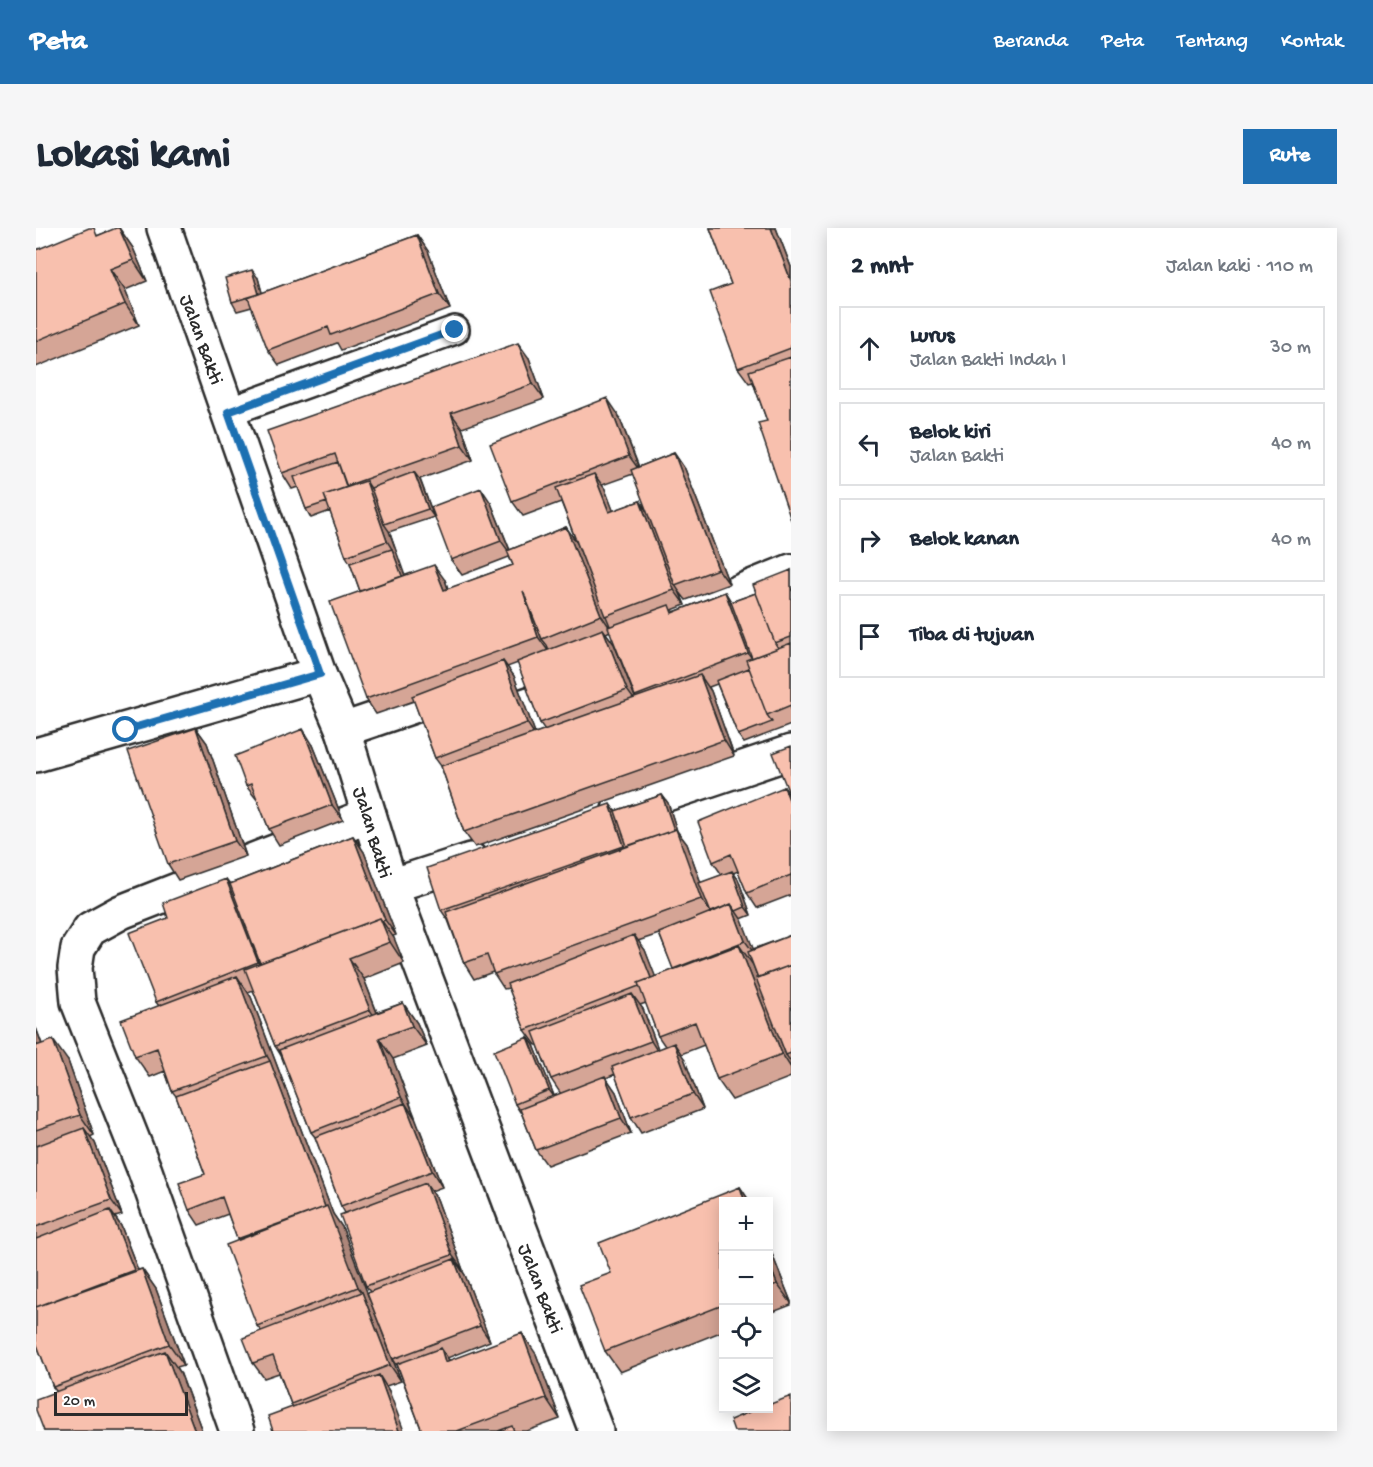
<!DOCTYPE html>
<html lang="id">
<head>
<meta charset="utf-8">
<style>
  :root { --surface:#fff; --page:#f6f6f7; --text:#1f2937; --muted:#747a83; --line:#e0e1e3; --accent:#1f6fb2 }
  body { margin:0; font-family:"Gochi Hand",sans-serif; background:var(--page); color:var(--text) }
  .controls { position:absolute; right:18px; bottom:18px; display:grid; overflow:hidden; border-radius:0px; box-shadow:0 3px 15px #0003 }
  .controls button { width:54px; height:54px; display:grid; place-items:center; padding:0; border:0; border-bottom:2px solid var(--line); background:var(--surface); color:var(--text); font:30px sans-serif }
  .scale { position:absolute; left:18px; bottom:15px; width:134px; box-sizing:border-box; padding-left:6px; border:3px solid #2b2b2b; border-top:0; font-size:16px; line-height:21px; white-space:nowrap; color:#2b2b2b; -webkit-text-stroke:4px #fff; paint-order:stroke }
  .stop { position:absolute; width:18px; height:18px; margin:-14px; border:4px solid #1f6fb2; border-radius:50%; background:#fff }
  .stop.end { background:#1f6fb2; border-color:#fff; box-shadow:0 2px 6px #0008 }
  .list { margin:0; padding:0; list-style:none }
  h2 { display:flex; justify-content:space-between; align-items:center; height:78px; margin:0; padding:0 24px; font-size:26px }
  h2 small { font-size:20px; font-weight:400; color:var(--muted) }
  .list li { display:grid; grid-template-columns:39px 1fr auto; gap:18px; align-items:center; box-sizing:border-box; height:84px; margin:0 12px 12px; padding:0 12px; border:2px solid var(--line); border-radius:0px }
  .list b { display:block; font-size:22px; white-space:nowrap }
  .list p { margin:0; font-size:20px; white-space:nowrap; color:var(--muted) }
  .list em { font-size:20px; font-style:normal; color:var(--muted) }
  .icon { flex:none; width:33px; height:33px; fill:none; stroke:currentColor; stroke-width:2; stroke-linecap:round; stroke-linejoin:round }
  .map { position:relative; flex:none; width:755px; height:1203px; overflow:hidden; border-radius:0px }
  header { display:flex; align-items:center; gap:36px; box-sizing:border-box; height:84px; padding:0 30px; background:var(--accent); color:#fff }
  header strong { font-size:28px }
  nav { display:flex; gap:33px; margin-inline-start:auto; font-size:21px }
  .intro { display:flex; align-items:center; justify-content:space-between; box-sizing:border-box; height:144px; padding:0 36px }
  h1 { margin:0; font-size:42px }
  .button { padding:15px 27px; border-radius:0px; background:var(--accent); color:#fff; font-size:21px; font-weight:700 }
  main { display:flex; gap:36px; padding:0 36px }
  aside { flex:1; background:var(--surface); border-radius:0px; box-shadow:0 3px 15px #0003 }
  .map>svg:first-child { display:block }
</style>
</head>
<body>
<header>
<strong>Peta</strong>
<nav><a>Beranda</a><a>Peta</a><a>Tentang</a><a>Kontak</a></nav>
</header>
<div class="intro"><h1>Lokasi kami</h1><a class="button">Rute</a></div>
<main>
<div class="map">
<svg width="755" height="1203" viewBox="0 0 755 1203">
  <rect width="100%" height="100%" fill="#fff"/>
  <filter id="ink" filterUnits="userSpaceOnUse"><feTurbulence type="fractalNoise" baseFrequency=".0167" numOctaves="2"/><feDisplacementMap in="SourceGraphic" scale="12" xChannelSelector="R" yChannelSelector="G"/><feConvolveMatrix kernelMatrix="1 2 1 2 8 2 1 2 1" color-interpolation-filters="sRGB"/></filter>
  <g filter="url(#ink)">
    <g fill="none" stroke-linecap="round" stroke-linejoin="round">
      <g stroke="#2b2b2b" stroke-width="32">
        <path id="lane" d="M192 184 419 102"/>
      </g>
      <g stroke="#2b2b2b" stroke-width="38">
        <path id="street" d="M649 386 755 343
          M307 502 527 427
          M0 527 283 446
          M583 582 755 524
          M355 658 435 632
          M201 1203 109 943 42 774 39 740 42 720 54 701 85 684 333 587"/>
      </g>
      <g stroke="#2b2b2b" stroke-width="38">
        <path id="secondary" d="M128 0 283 446 307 502 355 658 560 1203"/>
      </g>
      <use href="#lane" stroke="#fff" stroke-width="27"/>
      <use href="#street" stroke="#fff" stroke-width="33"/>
      <use href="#secondary" stroke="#fff" stroke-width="33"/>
    </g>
    <path fill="#d5a596" stroke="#2b2b2b" stroke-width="1.5" fill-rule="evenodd" d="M83 0 97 20 111 53 89 62 103 97 0 139V22L63 7Z
      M674 0H740L755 39V292L731 193 717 154 713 155 702 140 695 56Z
      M381 7 392 23 414 81 305 122 301 115 243 137 232 122 216 79 201 83 196 74 222 50 226 65Z
      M493 130 508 171 426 200 437 232 384 251 398 289 353 304V303L368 347 409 352 412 361 477 337 473 329 426 347 415 332 455 275 474 322 530 299 541 315 525 274 487 288 476 273 582 186 603 239 638 225 649 241 693 356 650 372 643 363 649 377 636 382 638 384 689 364 695 374 720 365 755 342V497L708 515 702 507 681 456 673 459 675 463 698 528 439 619 428 604 405 538 399 530 378 473 340 486 330 471 324 363 314 335 310 328 294 283 275 290 270 281 262 259 256 261 246 245ZM597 246 611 283 604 273 577 283 569 261 566 257ZM574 403 599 468 600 470H599L578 416 570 405ZM482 435 504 495 509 502 499 505 478 448 471 439Z
      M160 500 171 515 210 628 142 652 132 636Z
      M277 517 307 592 243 617 233 601 222 573 210 558Z
      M755 518V667L721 680 711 665 702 643 697 645 702 651 715 687 705 691 717 721 755 707V849L696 872 681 851 668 817 645 826 648 830 667 881 605 905 595 889 579 846 570 850 580 864 595 905 511 937 500 922 485 884H484L479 876 492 809 498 817 518 868 525 866 515 851 502 817H500L489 802 473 760 468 761 457 744 438 751 428 735 412 692 405 682 579 583 626 567 632 575 641 603 651 616 665 655 686 647 677 634 748 559 754 568ZM623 706 638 742 619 749 609 722 602 713ZM610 775 622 808 629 818 622 821 607 781 604 777Z
      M317 608 328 624 360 707 357 708 368 735 328 751 341 784 367 775 381 795 391 818 357 831 406 959 395 963 401 971 427 1042H426L429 1047 454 1113 411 1130 413 1132 500 1126 524 1191 491 1203H386L361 1137 357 1131 332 1066 365 1153 350 1158 353 1163 257 1179 255 1176 243 1145 228 1150 217 1135 225 1103 221 1098 202 1013 192 986 163 997 153 982 169 946 140 868 136 863 129 843 114 849 99 828 123 778 120 774 132 690 190 651 194 656ZM217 762 239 818 246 829 275 904 279 909 305 978 309 985 330 1058 334 1064 331 1065 306 999 297 986 215 769 212 764Z
      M0 800 6 816 32 833 58 907 54 909 59 915 86 987 79 989 85 998 102 1042 106 1041 120 1061 148 1137 141 1139 144 1144 166 1203H8L20 1163 17 1159 0 1114Z
      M704 959 714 974H687V1103L584 1144 569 1123 575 1045Z
      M732 1016 755 1074V1077L732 1086Z"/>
    <path fill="#ae867a" stroke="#2b2b2b" stroke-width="1.5" d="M83 0 97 20 111 53 97 32Z
      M735 0H740L755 39V53Z
      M381 7 392 23 414 81 403 66Z
      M74 41 89 62 103 97 89 76Z
      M216 42 222 50 229 75 223 67Z
      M482 115 493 130 508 171 497 156Z
      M571 170 582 186 604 243 593 228Z
      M415 185 426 200 437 232 426 217Z
      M638 225 649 241 693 356 682 341Z
      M378 244 384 252 398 289 392 281Z
      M558 246 569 261 584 300 573 284Z
      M330 253 340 268 348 296 353 303 374 362 368 354 356 321 351 313Z
      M445 260 455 275 476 328 465 313Z
      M604 273 614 288 639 357 643 363 649 377 638 362Z
      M530 299 541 315 576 403 565 387Z
      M398 337 409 352 418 378 408 362Z
      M487 363 506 411 511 417 513 424 502 409Z
      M689 364 699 380 717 432 712 425Z
      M567 401 578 416 602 477 591 462Z
      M467 433 478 448 501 510 491 495Z
      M664 447 675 463 698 528 688 512Z
      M160 500 171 515 210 628 199 613Z
      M267 501 277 517 307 592 296 577Z
      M748 559 755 569V577Z
      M626 567 632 575 641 603 651 616 676 686 665 671 640 608Z
      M574 576 585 591 593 625 588 618Z
      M317 608 328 624 360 707 349 692Z
      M696 643 702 651 715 687 709 679Z
      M190 651 205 671 226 739 222 734Z
      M695 676 706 692 720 728 709 713Z
      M344 690 358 710 368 735 354 714Z
      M598 707 609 722 627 768 616 753Z
      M703 717 717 737 750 827 755 834V840L746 826Z
      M313 730 328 751 348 803 334 782Z
      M201 748 215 769 297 986 306 999 365 1153 354 1137 326 1064 322 1059 289 979 234 833 231 828Z
      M596 766 607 781 625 829 615 813Z
      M367 775 381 795 391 818 376 798Z
      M0 800 14 839 0 815Z
      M492 809 498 817 519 870 513 862Z
      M343 810 357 831 379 890 365 869Z
      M17 812 32 833 58 907 44 887Z
      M638 815 648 830 667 881 657 866Z
      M569 848 580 864 595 905 585 890Z
      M369 875 379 890 406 959 396 943Z
      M48 900 59 915 86 987 75 972Z
      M390 955 401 971 427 1042 416 1027Z
      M704 959 714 974H709Z
      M74 982 85 998 108 1058 98 1042Z
      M732 1016 755 1074V1075L741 1056 732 1033Z
      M418 1031 429 1047 454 1113 444 1098Z
      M106 1041 120 1061 148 1137 133 1116Z
      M486 1105 500 1126 524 1191 510 1170Z
      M405 1120 419 1141 409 1134Z
      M129 1123 144 1144 166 1203H159Z
      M343 1147 353 1163 368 1203H363Z"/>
    <path fill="#f8c0ae" stroke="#2b2b2b" stroke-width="1.5" d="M53 0H58L61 8 80 0H83L97 32 74 41 89 76 0 113V22Z
      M674 0H735L755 53V120L702 140 674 64 695 56Z
      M381 7 403 66 295 107 292 99 232 122 212 70Z
      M216 42 223 66 196 74 189 50Z
      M482 115 497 156 415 185 426 217 310 258 299 226 246 245 231 203Z
      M755 129V292L722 195 731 193 713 143Z
      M571 170 593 228 476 273 454 216Z
      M638 225 682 341 639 357 595 242Z
      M302 234 311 259 288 267 291 274 270 281 258 249Z
      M378 244 392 281 348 296 335 260Z
      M558 246 573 284 604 273 638 362 569 388 520 260Z
      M330 253 351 313 310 328 288 267Z
      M445 260 465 313 415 332 395 279Z
      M530 299 565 387 506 411 487 363 502 409 330 471 294 374 398 337 408 362 477 337 471 323Z
      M356 321 366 348 324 363 314 335Z
      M755 342V409L739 415 717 357Z
      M689 364 712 425 599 468 572 399 633 377 636 385Z
      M720 365 739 415 742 420 716 430 695 374Z
      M567 401 591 462 504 495 481 434Z
      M755 415V477L731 487 710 432Z
      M467 433 491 495 399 530 376 468Z
      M713 440 731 487 736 494 702 507 680 453Z
      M664 447 688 512 428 604 405 538Z
      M160 500 199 613 132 636 92 523Z
      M267 501 296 577 233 601 215 556 210 558 199 528Z
      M755 518V570L737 525Z
      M748 559 755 577V647L711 665 695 626 677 634 662 594Z
      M626 567 638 602 591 618 579 583Z
      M574 576 588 618 405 682 391 640Z
      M640 601 665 671 458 746 451 727 428 735 410 684Z
      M317 608 349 692 346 693 344 690 224 735 194 656Z
      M696 643 709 679 700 683 695 676 675 685 663 655Z
      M190 651 222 734 120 774 93 705 132 690 127 675Z
      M695 676 709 713 637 741 623 705Z
      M344 690 354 714 313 730 334 782 239 818 209 741Z
      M598 707 615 750 602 755 603 758 489 802 471 756Z
      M755 707V737L722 750 712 724Z
      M703 717 746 826 681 851 659 794 622 808 602 755Z
      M755 737V825L750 827 720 750Z
      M201 748 231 828 136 863 121 820 99 828 85 792Z
      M596 766 615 813 515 851 497 804Z
      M367 775 376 798 343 810 365 869 275 904 243 822Z
      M492 809 513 862 479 876 458 823Z
      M17 812 44 887 0 902V818Z
      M638 815 657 866 595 889 576 839Z
      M234 833 289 979 201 1011 186 969 153 982 143 955 169 946 140 868Z
      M569 848 585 890 500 922 484 881Z
      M369 875 396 943 305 978 279 909Z
      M48 900 75 972 0 999V918Z
      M390 955 416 1027 330 1058 304 987Z
      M704 959 709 974H687V1077L569 1123 543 1057 575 1045 563 1015Z
      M291 978 322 1059 221 1098 190 1017Z
      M74 982 98 1042 0 1079V1011Z
      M418 1031 444 1098 357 1131 331 1065Z
      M732 1033 741 1056 732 1059Z
      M106 1041 133 1116 17 1159 0 1114V1079Z
      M326 1064 354 1137 255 1176 237 1128 217 1135 207 1110Z
      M486 1105 510 1170 421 1203H386L361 1136 405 1120 409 1134Z
      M129 1123 159 1203H8L0 1182V1171Z
      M343 1147 363 1203H237L232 1188Z
      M755 1168V1203H698L694 1192 723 1180H732V1177Z
      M476 1198 478 1203H462Z"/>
  </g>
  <g fill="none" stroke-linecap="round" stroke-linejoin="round" filter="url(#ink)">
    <path stroke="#1f6fb2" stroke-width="8" d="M90 502 284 446 192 184 419 102"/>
  </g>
  <g text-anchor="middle" stroke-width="4.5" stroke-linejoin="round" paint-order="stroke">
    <g font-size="20" fill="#2b2b2b" stroke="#fff">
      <text transform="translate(167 111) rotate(70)" y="7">Jalan Bakti</text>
      <text transform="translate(338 604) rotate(73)" y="7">Jalan Bakti</text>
      <text transform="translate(506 1060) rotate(69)" y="7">Jalan Bakti</text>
    </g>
  </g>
</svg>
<div class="controls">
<button>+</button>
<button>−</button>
<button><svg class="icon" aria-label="locate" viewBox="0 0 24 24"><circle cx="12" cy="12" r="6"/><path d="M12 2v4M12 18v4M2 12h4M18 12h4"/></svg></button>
<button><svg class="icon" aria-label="layers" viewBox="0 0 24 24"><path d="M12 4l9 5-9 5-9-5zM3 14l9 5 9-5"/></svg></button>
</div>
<div class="scale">20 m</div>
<div class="stop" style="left:90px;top:502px"></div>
<div class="stop end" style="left:419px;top:102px"></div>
</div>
<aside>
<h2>2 mnt<small>Jalan kaki · 110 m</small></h2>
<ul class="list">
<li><svg class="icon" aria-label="ahead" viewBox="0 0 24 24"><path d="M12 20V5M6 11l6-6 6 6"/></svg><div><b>Lurus</b><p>Jalan Bakti Indah I</p></div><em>30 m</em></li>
<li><svg class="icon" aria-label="left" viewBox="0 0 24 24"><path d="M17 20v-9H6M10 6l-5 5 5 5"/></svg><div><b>Belok kiri</b><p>Jalan Bakti</p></div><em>40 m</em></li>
<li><svg class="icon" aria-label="right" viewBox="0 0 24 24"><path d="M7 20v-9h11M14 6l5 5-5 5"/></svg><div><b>Belok kanan</b></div><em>40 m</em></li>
<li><svg class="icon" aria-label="arrive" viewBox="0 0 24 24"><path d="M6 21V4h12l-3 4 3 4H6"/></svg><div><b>Tiba di tujuan</b></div></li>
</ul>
</aside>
</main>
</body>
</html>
